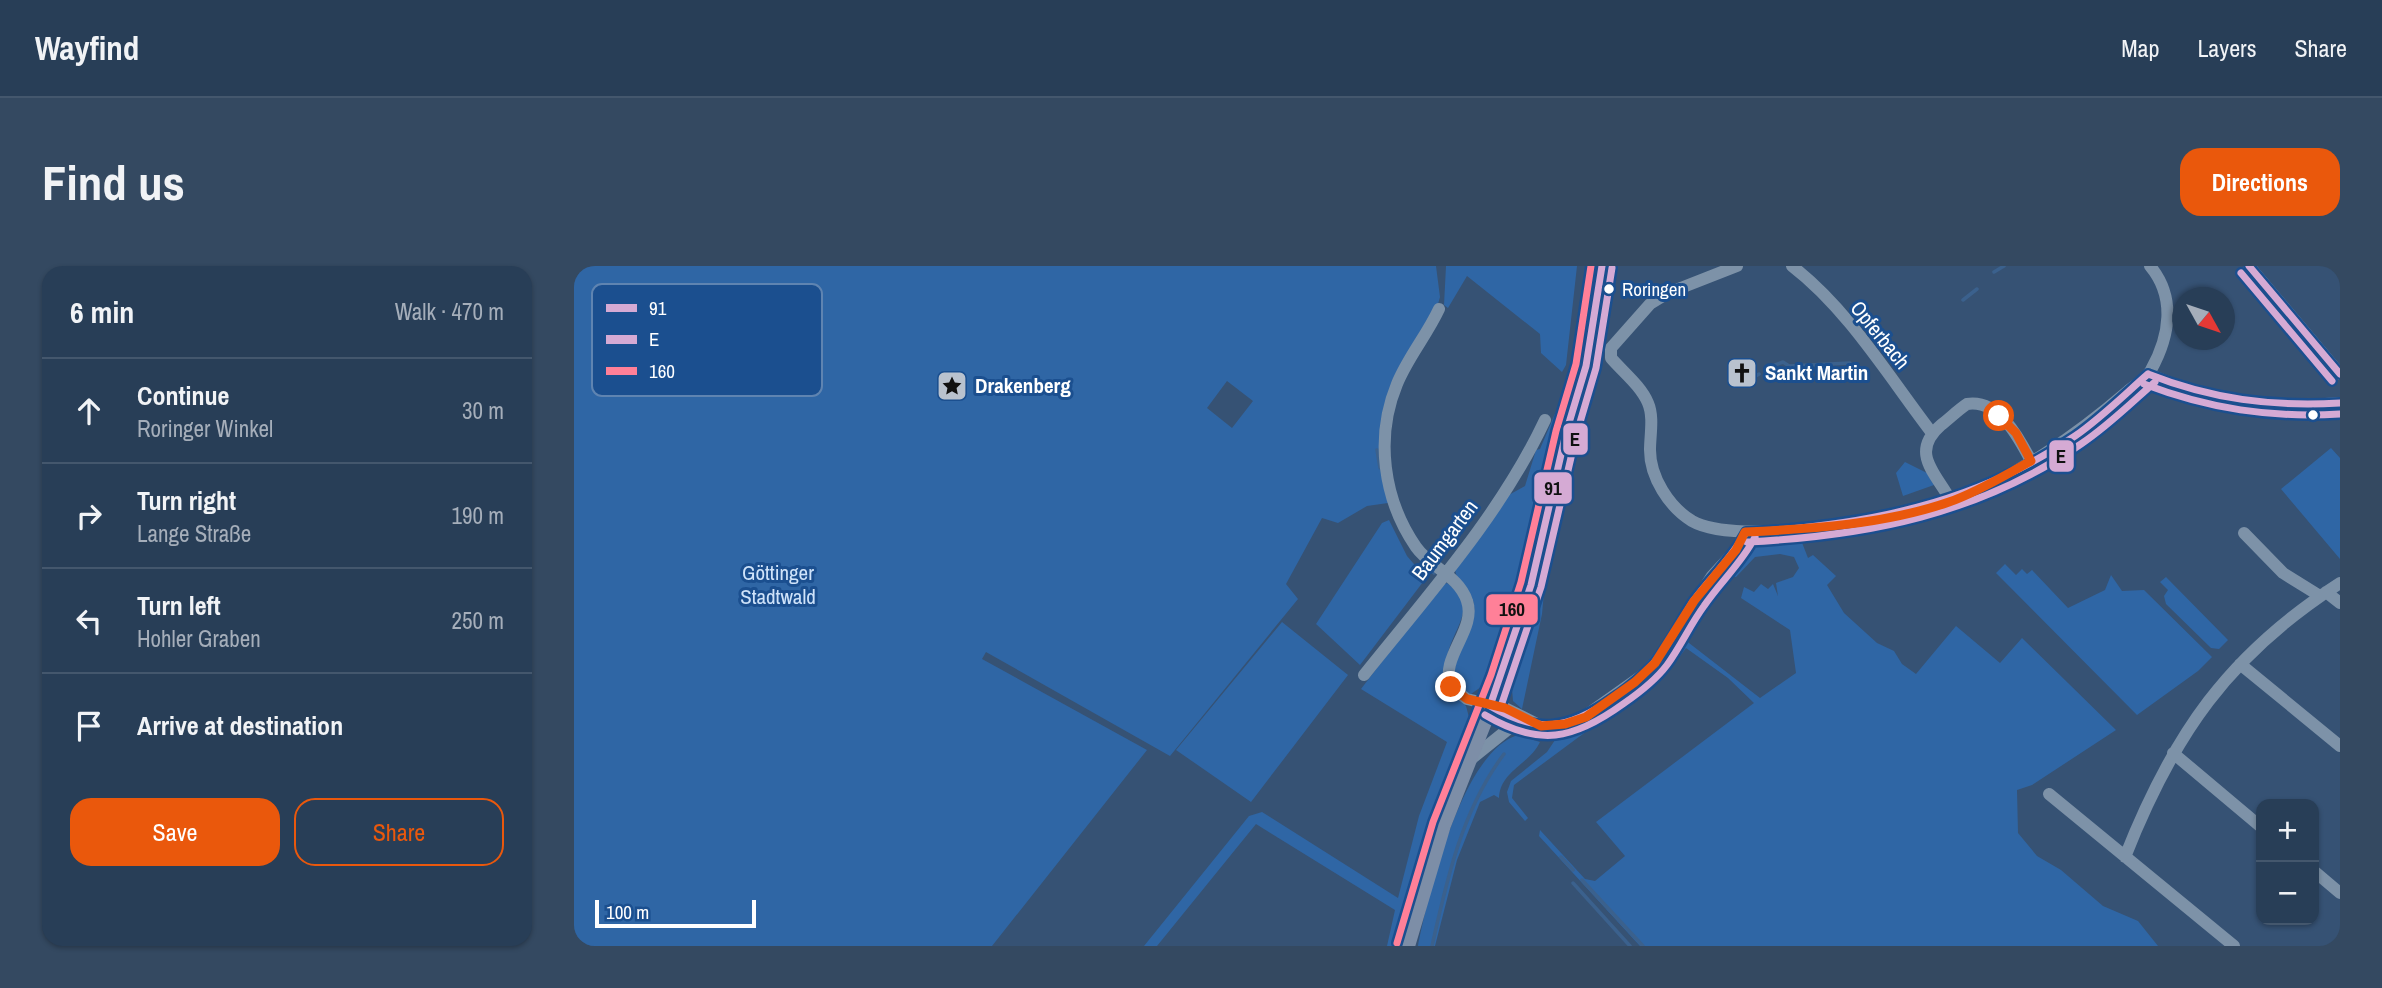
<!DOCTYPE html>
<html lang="en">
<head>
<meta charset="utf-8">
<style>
  :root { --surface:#283e57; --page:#344961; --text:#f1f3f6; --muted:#a5aeba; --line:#44576d; --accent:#ea580c }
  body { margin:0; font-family:"Archivo Narrow",sans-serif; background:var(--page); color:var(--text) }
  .controls { position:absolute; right:21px; bottom:21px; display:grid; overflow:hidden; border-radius:14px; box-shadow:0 2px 5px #0004 }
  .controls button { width:63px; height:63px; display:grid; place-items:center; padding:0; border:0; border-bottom:2px solid var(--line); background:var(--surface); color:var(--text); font:35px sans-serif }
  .compass { position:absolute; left:1598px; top:21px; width:63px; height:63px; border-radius:50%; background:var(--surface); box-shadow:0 2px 5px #0004; rotate:130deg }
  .scale { position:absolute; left:21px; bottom:18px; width:161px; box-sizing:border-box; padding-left:7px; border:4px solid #fff; border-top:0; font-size:19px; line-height:24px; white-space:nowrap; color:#fff; -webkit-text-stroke:5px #1b4f8f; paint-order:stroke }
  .stop { position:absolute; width:21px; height:21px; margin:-16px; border:5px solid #ea580c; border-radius:50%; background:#fff }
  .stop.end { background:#ea580c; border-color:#fff; box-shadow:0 2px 7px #0008 }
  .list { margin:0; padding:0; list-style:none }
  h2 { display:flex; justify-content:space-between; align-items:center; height:91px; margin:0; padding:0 28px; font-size:30px }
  h2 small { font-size:23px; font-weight:400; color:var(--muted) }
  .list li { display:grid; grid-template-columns:46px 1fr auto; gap:21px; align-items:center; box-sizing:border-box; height:105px; padding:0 28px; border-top:2px solid var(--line) }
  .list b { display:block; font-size:26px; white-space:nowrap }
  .list p { margin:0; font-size:23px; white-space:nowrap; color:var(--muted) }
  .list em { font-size:23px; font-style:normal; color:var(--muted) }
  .actions { display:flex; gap:14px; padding:21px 28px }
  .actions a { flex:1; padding:16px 0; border:2px solid var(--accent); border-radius:21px; text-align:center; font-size:24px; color:var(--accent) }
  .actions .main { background:var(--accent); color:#fff }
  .icon { flex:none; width:38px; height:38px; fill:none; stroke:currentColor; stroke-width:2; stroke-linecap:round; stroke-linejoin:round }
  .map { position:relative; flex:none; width:1766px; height:680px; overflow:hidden; border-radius:21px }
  header { display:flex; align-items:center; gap:42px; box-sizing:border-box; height:98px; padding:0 35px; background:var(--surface); border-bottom:2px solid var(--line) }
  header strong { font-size:33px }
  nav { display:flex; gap:38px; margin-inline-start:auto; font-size:24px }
  .intro { display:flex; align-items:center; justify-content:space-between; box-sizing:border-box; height:168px; padding:0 42px }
  h1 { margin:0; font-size:49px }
  .button { padding:18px 32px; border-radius:21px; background:var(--accent); color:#fff; font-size:24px; font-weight:700 }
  main { display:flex; gap:42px; padding:0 42px }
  aside { flex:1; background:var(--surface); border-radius:21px; box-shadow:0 2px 5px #0004 }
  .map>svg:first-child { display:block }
</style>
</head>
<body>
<header>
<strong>Wayfind</strong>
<nav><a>Map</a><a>Layers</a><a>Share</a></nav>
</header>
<div class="intro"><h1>Find us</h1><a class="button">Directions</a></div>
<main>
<aside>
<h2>6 min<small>Walk · 470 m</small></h2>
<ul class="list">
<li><svg class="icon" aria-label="ahead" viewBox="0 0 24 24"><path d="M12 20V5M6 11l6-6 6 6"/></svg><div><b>Continue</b><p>Roringer Winkel</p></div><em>30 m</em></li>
<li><svg class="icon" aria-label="right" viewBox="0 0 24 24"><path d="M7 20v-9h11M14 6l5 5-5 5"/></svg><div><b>Turn right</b><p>Lange Straße</p></div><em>190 m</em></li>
<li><svg class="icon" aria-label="left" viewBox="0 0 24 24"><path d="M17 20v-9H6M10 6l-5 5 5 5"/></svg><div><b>Turn left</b><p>Hohler Graben</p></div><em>250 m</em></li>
<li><svg class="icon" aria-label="arrive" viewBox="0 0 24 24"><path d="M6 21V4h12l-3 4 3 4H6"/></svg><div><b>Arrive at destination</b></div></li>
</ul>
<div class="actions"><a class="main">Save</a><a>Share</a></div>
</aside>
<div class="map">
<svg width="1766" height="680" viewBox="0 0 1766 680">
  <rect width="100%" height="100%" fill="#365274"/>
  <path fill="#2f66a5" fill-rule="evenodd" d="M0 0H862L866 31 862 45 818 122 814 237 793 240 764 257 748 252 712 318 724 333 596 490 412 386 408 393 573 484 418 680H0ZM653 115 679 135 658 162 633 142Z
    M872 0H1003L992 99 988 106 967 87 966 68 893 10 874 42 870 39Z
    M991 124 948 311 914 416 897 428 882 420C876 388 896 375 900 346 903 326 881 318 881 302L933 230 951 220 962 184 966 183Z
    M1757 182 1766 192V293L1707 223Z
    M1331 196 1353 207 1360 219 1329 230 1322 207Z
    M815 254 833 290 852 312 786 399 742 358 808 257Z
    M1227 274 1234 292 1239 289 1262 310 1253 319 1270 347 1303 377 1320 385 1328 398 1342 408 1382 360 1426 397 1448 372 1542 464 1458 519 1443 524 1444 567 1463 590 1487 604 1529 640 1564 655 1584 680H1066L965 570 966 564 1011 613 1021 615 1051 590 1022 556 1180 437 1154 412 1112 382 1106 390 1101 387 1081 413 1062 428 1059 424 1072 414 1106 370 1186 432 1222 407 1216 364 1167 332 1170 321 1180 326 1187 318 1194 323 1199 318 1204 330 1202 317 1219 311 1225 302 1220 291 1206 288 1181 291 1162 311 1147 309 1178 278 1185 275 1204 280Z
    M973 293 968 348 948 443 939 435 938 423 960 353Z
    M1431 298 1442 309 1448 303 1453 308 1458 304 1494 342 1531 324 1537 309 1548 325 1570 324 1638 391 1624 405 1563 449 1422 307Z
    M1592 311 1654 374 1645 383 1637 382 1592 338 1590 330 1594 324 1586 316Z
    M873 317C908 341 876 364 873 393 871 403 875 416 876 427L892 440 896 455 849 579 822 680H813L821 644 682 558 583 680H570L675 550 688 546 824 632 845 550 873 476 787 423 865 321Z
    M708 356 774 409 677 536 602 484Z
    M1045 435 1048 439 940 519 938 532 954 552 951 555 935 536 933 526 937 515 973 486 985 468 1011 459Z
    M944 469 966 476C956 498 926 505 925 532L920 529 906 536 883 594 861 680H844C854 629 888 485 944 469Z"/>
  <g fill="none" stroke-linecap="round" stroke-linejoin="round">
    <path stroke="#3b618d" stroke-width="3.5" d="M1420 6 1430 0
      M1389 34 1403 23
      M1201 99 1209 96 1215 100 1276 97
      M1172 116 1185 108
      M803 184 806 202
      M853 300 860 307
      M1098 386 1103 377
      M1061 425 1094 393
      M1021 456 1046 437
      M987 591 999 604
      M1008 614 1069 680
      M999 617 1056 680
      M858 680C873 613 888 544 930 488"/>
    <path stroke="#7d92a8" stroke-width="12" d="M1163 0 1094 27 1076 38 1037 82V92C1049 106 1067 120 1074 137 1080 151 1076 169 1076 184 1076 211 1095 241 1118 255 1163 281 1330 253 1379 235 1445 209 1500 171 1554 125 1561 119 1573 113 1577 104 1596 70 1602 31 1576 0
      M1218 0C1274 43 1315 111 1358 167
      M1675 0 1766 108
      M865 43C853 69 834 91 823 118 801 171 809 233 842 281 856 301 885 310 893 335 903 364 865 391 877 421L893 433 931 442 967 460
      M1574 108C1639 136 1696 143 1766 137
      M1377 235C1362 207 1335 187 1367 159 1376 152 1384 144 1393 138 1425 133 1445 172 1457 195
      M1670 267 1709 307 1746 330
      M1752 326 1766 337
      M1666 398 1766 480
      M790 409C854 329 927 248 971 154
      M961 460 985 459 1007 453 1072 407 1090 385 1138 310 1162 284 1172 266
      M1599 487 1687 561
      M897 493 943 456
      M1475 528 1660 680
      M1551 591C1599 469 1654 389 1766 317
      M1740 605 1766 627"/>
    <path stroke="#7d8ea7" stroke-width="16" d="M833 680 869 559 927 413 957 319 992 167 1012 100 1028 0"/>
    <g stroke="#1b4f8f" stroke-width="12">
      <path id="bus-1" d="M1675 0 1766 108
        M1574 108C1637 133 1698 141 1766 137
        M1172 266C1290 260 1401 238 1501 170 1527 152 1550 129 1574 108
        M916 440 957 319 992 167 1012 100 1028 0
        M916 440C964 468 994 464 1039 432 1055 421 1071 409 1083 393 1098 375 1107 353 1120 334 1137 311 1158 292 1172 266"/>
    </g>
    <g stroke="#1b4f8f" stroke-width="12">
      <path id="bus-2" d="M1667 7 1758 115
        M1570 118C1635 143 1697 152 1766 148
        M1173 276C1293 270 1406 248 1507 178 1534 160 1557 137 1581 116
        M926 443 967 321 1002 170 1022 102 1038 2
        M911 449C965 481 999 474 1049 438 1065 427 1081 415 1093 399 1107 380 1116 359 1130 340 1146 316 1168 297 1181 271"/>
    </g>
    <g stroke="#1b4f8f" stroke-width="12">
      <path id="bus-3" d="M823 677 859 556 917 409 947 316 982 165 1002 98 1017 0"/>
    </g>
    <use href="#bus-1" stroke="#d5aad4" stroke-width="7"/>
    <use href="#bus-2" stroke="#d5aad4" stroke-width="7"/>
    <use href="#bus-3" stroke="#ff8098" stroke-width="7"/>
  </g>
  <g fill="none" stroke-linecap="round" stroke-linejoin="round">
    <path stroke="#ea580c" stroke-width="9" d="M877 421 893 433 931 442 967 460 991 458 1012 451 1061 416 1081 397 1120 335 1162 284 1171 266C1238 263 1312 258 1375 236 1404 226 1431 209 1457 195L1442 167 1425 150"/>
  </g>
  <defs>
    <g id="church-square" transform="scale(1.575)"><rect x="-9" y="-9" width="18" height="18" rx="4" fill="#b9c2ce" stroke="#1b4f8f"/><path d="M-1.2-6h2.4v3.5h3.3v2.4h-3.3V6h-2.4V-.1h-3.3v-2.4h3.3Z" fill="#111"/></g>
    <g id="sight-square" transform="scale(1.575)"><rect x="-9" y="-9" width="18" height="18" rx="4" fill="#b9c2ce" stroke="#1b4f8f"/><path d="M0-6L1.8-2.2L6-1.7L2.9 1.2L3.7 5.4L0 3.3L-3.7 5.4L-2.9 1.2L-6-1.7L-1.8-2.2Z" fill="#111"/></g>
  </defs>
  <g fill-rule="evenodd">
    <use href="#church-square" x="1168" y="107"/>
    <use href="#sight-square" x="378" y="120"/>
  </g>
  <g fill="#fff" stroke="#1b4f8f" stroke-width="2.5">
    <circle cx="1035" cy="23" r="6"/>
    <circle cx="1739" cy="149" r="6"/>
  </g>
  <g text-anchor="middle" stroke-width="6" stroke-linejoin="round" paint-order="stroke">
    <g font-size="19" fill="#fff" stroke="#1b4f8f" text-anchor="start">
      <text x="1048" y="30">Roringen</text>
    </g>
    <g font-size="21" fill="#fff" stroke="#1b4f8f">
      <text transform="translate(1306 69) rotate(51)" y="7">Opferbach</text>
      <text transform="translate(871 274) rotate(-53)" y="7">Baumgarten</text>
    </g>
    <g font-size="21" font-weight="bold" fill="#fff" stroke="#1b4f8f" text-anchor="start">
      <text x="1191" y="114">Sankt Martin</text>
      <text x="401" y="127">Drakenberg</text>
    </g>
    <g font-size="21" fill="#cfe3fa" stroke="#1b4f8f">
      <text x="204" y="314">Göttinger<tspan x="204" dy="24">Stadtwald</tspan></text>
    </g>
  </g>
  <rect x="18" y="18" width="230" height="112" rx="10" fill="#1b4f8f" stroke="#5f84b1" stroke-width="2"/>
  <rect x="32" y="38" width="31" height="8" fill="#d5aad4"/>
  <rect x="32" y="69" width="31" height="9" fill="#d5aad4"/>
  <rect x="32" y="101" width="31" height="8" fill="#ff8098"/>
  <g font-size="19" fill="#fff">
    <text x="75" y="49">91</text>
    <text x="75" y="80">E</text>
    <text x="75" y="112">160</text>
  </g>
  <g stroke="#1b4f8f" stroke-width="2.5">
    <rect x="988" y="156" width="27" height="34" rx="7" fill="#d5aad4"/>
    <rect x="1474" y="173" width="27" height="34" rx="7" fill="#d5aad4"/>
    <rect x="959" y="205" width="40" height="34" rx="7" fill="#d5aad4"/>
    <rect x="911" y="327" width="54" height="33" rx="7" fill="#ff8098"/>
  </g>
  <g font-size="19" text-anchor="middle" font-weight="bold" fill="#111">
    <text x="1001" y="180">E</text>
    <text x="1487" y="197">E</text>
    <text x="979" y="229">91</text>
    <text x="938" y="350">160</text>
  </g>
</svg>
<div class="controls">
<button>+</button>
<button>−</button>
</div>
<svg class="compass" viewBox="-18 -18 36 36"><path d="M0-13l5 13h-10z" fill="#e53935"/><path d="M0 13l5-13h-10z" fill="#a5aeba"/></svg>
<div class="scale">100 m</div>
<div class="stop" style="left:1425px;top:150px"></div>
<div class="stop end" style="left:877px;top:421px"></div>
</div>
</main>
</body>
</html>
